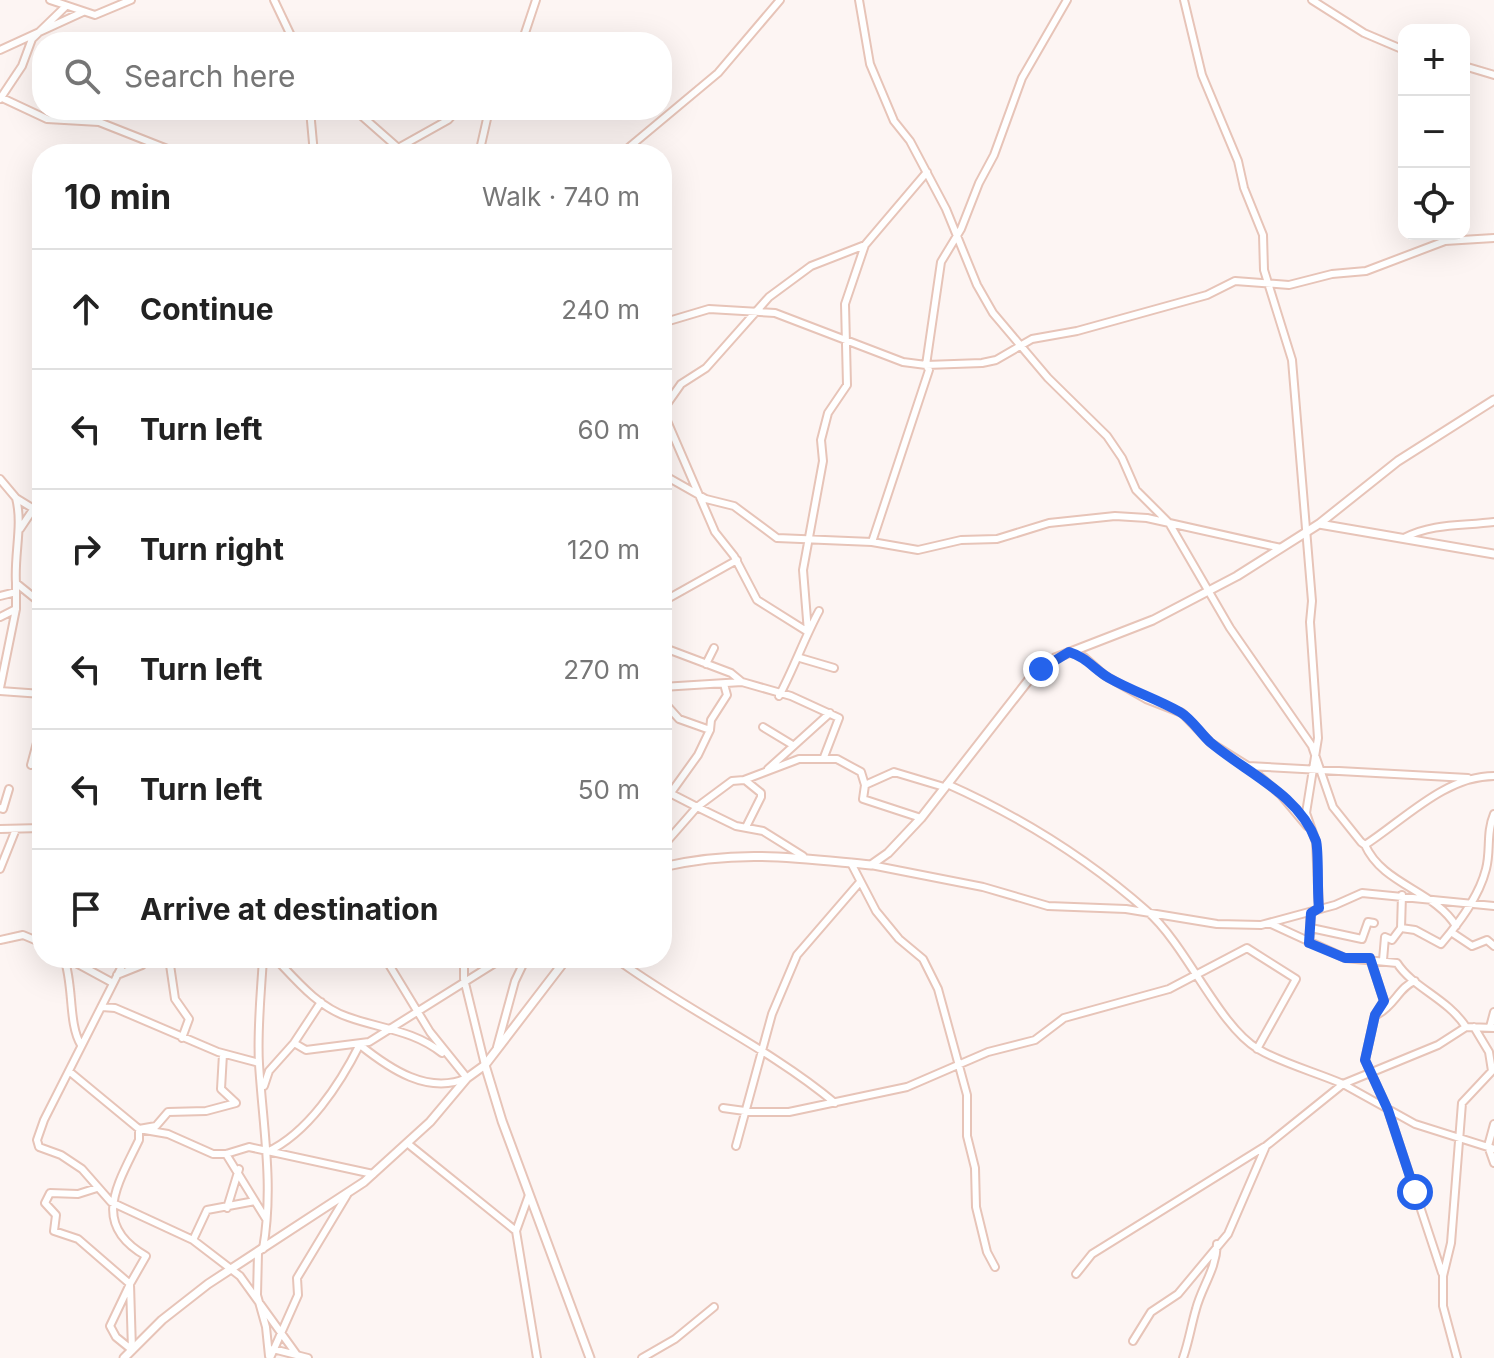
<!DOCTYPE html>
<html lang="en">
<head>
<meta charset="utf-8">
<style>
  :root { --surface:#fff; --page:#f2f2f2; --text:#222; --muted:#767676; --line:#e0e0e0 }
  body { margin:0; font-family:Inter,sans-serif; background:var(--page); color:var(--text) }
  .controls { position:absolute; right:24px; top:24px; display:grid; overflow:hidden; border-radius:16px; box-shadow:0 8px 32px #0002 }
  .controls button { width:72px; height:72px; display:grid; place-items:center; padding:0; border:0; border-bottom:2px solid var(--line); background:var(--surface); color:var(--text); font:40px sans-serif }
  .stop { position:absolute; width:24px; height:24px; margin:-18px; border:6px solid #2563eb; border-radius:50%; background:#fff }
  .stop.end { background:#2563eb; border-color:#fff; box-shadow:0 2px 8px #0008 }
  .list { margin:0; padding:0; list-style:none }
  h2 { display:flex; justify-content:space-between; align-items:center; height:104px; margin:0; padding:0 32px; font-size:34px }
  h2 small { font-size:26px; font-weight:400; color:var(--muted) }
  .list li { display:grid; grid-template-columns:52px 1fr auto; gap:24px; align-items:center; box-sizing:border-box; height:120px; padding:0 32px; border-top:2px solid var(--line) }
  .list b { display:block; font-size:30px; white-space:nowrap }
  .list em { font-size:26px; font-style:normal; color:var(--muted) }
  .icon { flex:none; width:44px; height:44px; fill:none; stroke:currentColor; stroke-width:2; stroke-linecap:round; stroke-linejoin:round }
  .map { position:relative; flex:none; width:1494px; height:1358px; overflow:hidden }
  .search { position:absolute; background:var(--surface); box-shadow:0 8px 32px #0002; left:32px; top:32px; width:640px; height:88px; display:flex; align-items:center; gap:20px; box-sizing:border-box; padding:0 28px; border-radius:32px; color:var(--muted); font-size:30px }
  .panel { position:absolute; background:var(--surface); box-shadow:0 8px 32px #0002; left:32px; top:144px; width:640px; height:824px; border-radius:32px }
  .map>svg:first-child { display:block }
</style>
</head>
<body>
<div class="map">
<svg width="1494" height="1358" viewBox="0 0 1494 1358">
  <rect width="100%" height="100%" fill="#fdf5f3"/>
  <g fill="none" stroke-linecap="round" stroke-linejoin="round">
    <g stroke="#e7c4b8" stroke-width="10">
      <path id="minor" d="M50 0 95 15 131 0
        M274 0 294 42
        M859 0 870 64 894 121 910 141 946 209 977 285 993 313 1048 378 1107 436 1122 458 1136 490 1169 523 1230 628 1312 746 1333 807 1361 842 1365 845C1405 819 1445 776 1494 776
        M1184 0 1202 75 1238 161 1244 188 1263 235 1264 270 1292 360 1312 601 1310 622 1318 738 1306 813 1316 842 1319 908
        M1312 0 1364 33 1404 50
        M522 42 536 0
        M0 50 83 12
        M1464 66 1494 75
        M0 97 47 119 99 122 180 154
        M0 99 22 66 32 39 65 7
        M310 110 314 154
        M355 110 405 154
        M398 148 448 120 457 110
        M479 154 489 110
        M621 154 718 73 780 0
        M662 323 709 309 775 313 903 362 926 365 982 363 996 360 1032 339 1077 331 1207 295 1235 281 1289 285 1332 274 1366 271 1445 241 1494 238
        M662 396 667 421 715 532 734 556 757 600 808 632
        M662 411 681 384 706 368 769 297 811 266 865 245 927 172
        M662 474 706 499 734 506 777 538 872 542 918 550 961 540 997 539 1049 523 1115 516 1147 518 1281 548
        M0 479 16 498
        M42 514 16 498C23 525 14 554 16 583L42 604
        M20 529 36 505
        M1404 538C1432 523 1463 526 1494 522
        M872 542 929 370 926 365 941 262 961 229 979 183 994 155 1022 78 1067 0
        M0 596 16 592
        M662 602 737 560
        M0 617 16 609
        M808 632 803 570 823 461 821 440 828 413 847 385 845 304 865 245
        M662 647 731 673 742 682
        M1069 652 1084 657 1104 675 1146 699 1182 713 1211 743 1248 766 1281 795 1307 826
        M800 658 834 668
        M706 664 714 648
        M662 687 742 682 791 696 839 718 824 757
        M0 688 16 609V583
        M0 691 42 694
        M779 696C794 668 804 639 819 611
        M662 700 679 719 710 730 698 755 670 794
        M763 727 791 744
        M710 730 711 720 727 695 724 684
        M31 765 42 724
        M1248 766 1468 778
        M768 769 830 713
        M745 780 761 793V797L747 825
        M947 784C1019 816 1088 859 1147 911 1187 946 1218 1025 1258 1049 1279 1062 1318 1073 1343 1084L1266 1146 1228 1234 1178 1294 1151 1312 1133 1341
        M865 785 894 772 944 787
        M662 789 697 807 732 781 744 780 799 759H837L861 772 865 785 863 799 921 818
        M39 795 37 806 42 809
        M0 808 3 809 9 789
        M0 829 42 828
        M1365 845C1383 885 1434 890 1456 926
        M662 847 697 807 736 826 763 831 803 856
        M851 863 876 911 899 939 923 959 938 989 967 1095V1136L975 1168 976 1207 987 1252 995 1267
        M871 865 983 887 1048 906 1126 909 1217 924 1261 925 1335 905 1362 893 1494 906
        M0 869 16 829
        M1269 923 1345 958 1397 963C1413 988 1447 998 1466 1027
        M1311 928 1362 939 1368 922 1374 923
        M1401 928 1402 895
        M1451 932 1472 946 1487 940 1494 946
        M0 940 23 935 42 943
        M1309 943 1311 913
        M64 958C74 986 68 1024 81 1045
        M67 958 113 983
        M126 958 44 1120 37 1140 39 1147 61 1155 82 1169 111 1202 193 1240 240 1276 297 1355
        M169 958 175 999 189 1019 182 1038
        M275 958C296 980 318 1007 348 1017 381 1029 413 1030 442 1053
        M464 958V979L485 1065
        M615 958C685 1010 768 1047 835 1103
        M1370 958 1384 1001 1375 1015 1365 1060 1388 1110 1442 1273
        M1383 960 1385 937 1392 940 1401 928 1415 930 1441 944C1459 923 1479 897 1486 869 1491 850 1486 833 1494 814
        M117 975 142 965 149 958
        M102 1007 115 1008 218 1052 259 1063
        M1378 1014C1394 1006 1400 986 1415 981
        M1490 1027 1494 1012
        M1494 1028 1466 1027 1438 1045 1343 1084 1415 1124 1494 1149
        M294 1043 321 1002
        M360 1045C390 1069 428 1095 467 1078L430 1032 385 958
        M497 1047 515 981 526 958
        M70 1072 139 1129 168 1134 213 1154H226L249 1147 373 1174
        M264 1086 269 1071 294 1043 306 1050 369 1042 503 958
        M723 1108 752 1112H789L907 1087 988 1052 1035 1040 1064 1018 1169 989 1247 948 1296 979 1257 1049
        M1494 1124 1488 1146 1494 1163
        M407 1143 516 1231
        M736 1146 772 1014 797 955 860 882
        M267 1152C308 1133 340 1084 360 1044
        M226 1154 266 1219
        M97 1188 78 1194 50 1193 45 1203 56 1215 54 1231 78 1239 130 1284 110 1326 116 1337 132 1350
        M529 1195 516 1231 537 1358
        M227 1208 239 1169
        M193 1240 207 1210 255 1201
        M263 1249C274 1186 263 1127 259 1064 257 1029 261 993 263 958
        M258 1253 257 1295 266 1327 269 1356
        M1076 1274 1092 1254 1264 1147
        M273 1349 308 1358
        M132 1350 130 1284 146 1256C90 1224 118 1184 139 1140V1129L156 1126 168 1112 206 1111 236 1103 221 1089 223 1054
        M270 1358 298 1295 297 1278 347 1195
        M642 1358 675 1339 714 1307
        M1183 1358C1189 1341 1191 1326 1196 1309 1202 1286 1216 1270 1217 1244
        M1457 1358 1443 1306V1276L1451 1243 1462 1103 1492 1071 1489 1052 1474 1027"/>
    </g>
    <g stroke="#e7c4b8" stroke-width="11">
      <path id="tertiary" d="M1319 524 1494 554
        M662 867C740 849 794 858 871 865L888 853 921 818 1031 677 1055 658 1153 620 1237 576 1319 524 1398 461 1494 400
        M485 1065 502 1121 590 1358
        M124 1358 162 1320 208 1284 364 1182 430 1122 467 1078 485 1065 567 958"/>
    </g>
    <use href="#minor" stroke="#fff" stroke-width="6"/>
    <use href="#tertiary" stroke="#fff" stroke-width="7"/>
  </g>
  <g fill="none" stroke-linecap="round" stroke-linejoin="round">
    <path stroke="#2563eb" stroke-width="10" d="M1041 669 1069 652C1086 657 1094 669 1109 678 1132 691 1157 699 1180 712 1192 719 1200 733 1210 742 1245 772 1299 794 1316 841 1319 851 1317 893 1319 908L1311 913 1309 943 1345 958H1370L1384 1001 1375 1015 1365 1060 1388 1110 1415 1192"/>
  </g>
</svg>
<div class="controls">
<button>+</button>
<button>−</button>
<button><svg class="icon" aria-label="locate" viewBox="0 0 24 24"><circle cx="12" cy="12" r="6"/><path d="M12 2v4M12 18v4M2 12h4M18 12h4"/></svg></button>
</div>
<div class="stop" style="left:1415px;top:1192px"></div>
<div class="stop end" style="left:1041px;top:669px"></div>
<div class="search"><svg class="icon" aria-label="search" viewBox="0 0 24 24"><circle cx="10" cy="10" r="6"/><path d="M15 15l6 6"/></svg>Search here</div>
<section class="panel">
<h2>10 min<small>Walk · 740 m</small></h2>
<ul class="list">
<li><svg class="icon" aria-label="ahead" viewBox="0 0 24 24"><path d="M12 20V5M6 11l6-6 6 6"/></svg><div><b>Continue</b></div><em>240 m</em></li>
<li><svg class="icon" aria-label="left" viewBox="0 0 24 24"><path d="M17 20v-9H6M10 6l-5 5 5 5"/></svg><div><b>Turn left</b></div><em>60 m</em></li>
<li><svg class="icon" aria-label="right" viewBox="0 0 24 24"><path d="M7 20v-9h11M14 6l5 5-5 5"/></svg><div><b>Turn right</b></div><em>120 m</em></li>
<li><svg class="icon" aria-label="left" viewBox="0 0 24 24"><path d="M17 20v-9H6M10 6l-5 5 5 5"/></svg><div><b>Turn left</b></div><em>270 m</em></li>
<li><svg class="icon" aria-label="left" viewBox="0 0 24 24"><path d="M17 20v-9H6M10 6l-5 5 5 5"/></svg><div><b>Turn left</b></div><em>50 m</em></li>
<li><svg class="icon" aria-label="arrive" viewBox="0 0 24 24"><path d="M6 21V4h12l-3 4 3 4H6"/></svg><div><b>Arrive at destination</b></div></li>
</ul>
</section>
</div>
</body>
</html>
